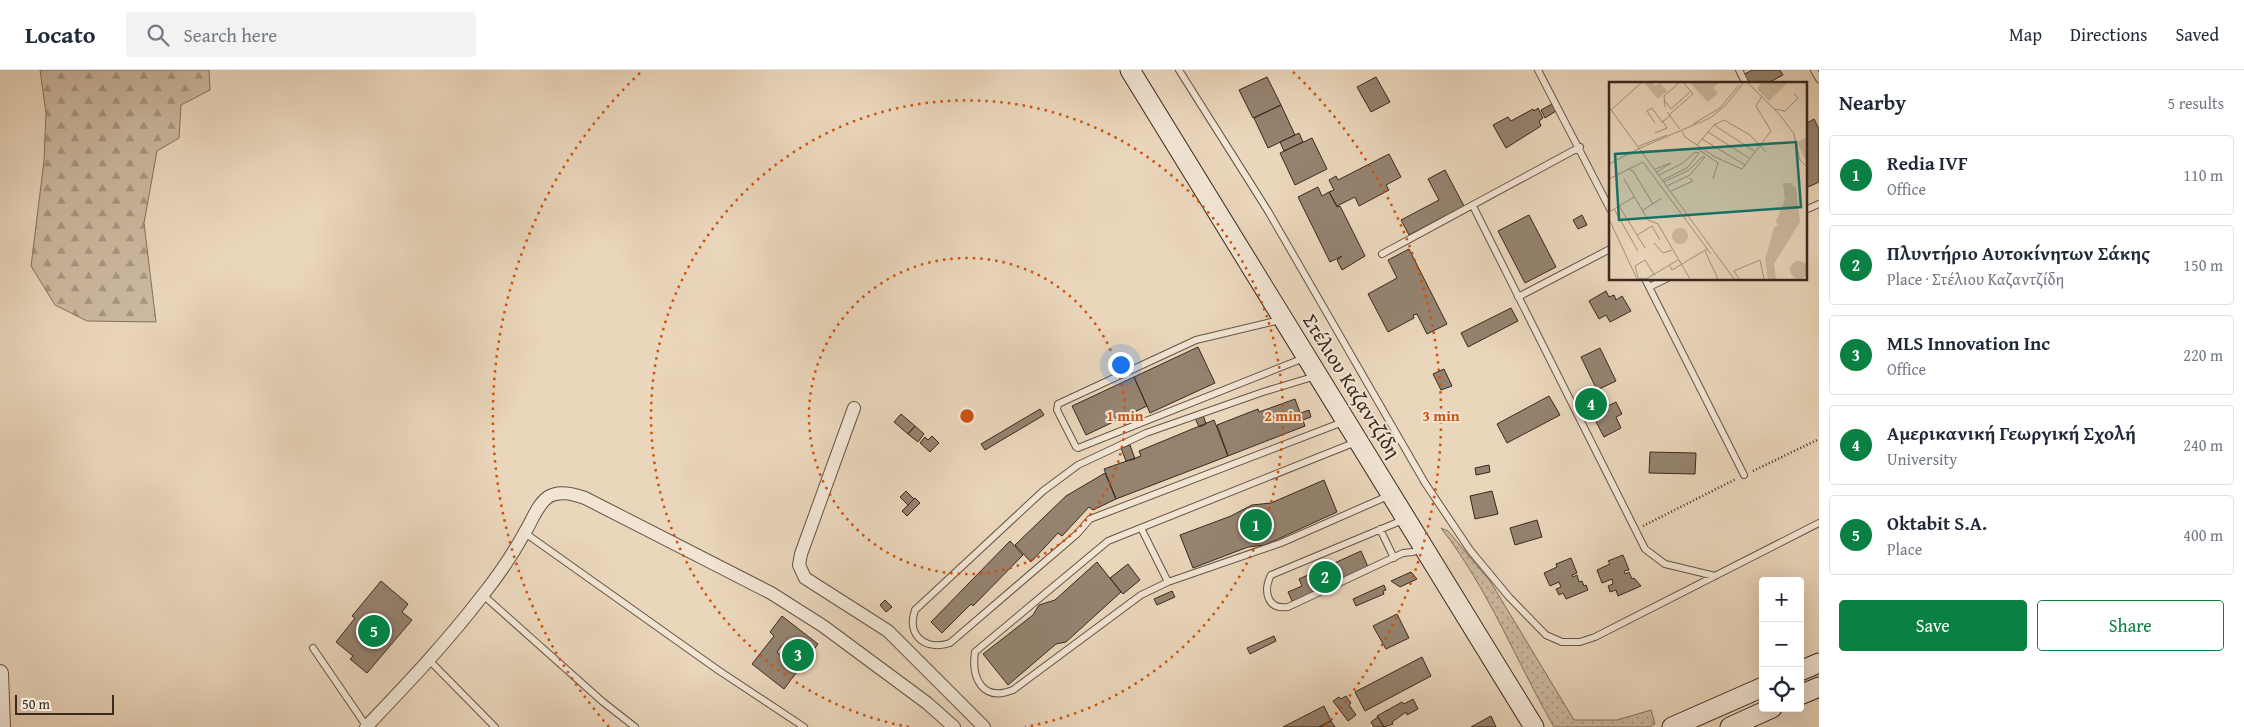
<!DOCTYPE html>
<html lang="en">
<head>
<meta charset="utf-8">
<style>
  :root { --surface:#fff; --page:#f2f2f3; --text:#1f2937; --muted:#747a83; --line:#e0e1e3; --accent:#0b8043 }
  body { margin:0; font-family:"Gentium Book Plus",serif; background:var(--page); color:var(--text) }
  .controls { position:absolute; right:15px; bottom:15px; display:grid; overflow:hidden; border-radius:5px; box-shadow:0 5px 20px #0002 }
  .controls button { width:45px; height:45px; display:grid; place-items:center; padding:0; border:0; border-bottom:1px solid var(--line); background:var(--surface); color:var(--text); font:25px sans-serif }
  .scale { position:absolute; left:15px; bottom:12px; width:99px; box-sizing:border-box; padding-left:5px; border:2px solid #39291e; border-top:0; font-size:14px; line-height:18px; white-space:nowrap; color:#39291e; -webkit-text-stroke:4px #f1e4d3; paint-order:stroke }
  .you { position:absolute; left:1120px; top:294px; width:18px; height:18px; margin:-12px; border:4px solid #fff; border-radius:50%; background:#1a73e8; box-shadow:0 0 0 8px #1a73e833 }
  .badge { display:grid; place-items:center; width:32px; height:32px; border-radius:50%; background:var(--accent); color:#fff; font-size:16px; font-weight:700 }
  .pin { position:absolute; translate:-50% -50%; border:2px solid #fff; box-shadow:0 1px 5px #0006 }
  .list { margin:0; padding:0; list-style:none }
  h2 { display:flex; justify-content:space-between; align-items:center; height:65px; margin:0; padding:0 20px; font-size:21px }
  h2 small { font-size:16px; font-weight:400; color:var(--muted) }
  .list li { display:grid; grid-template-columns:32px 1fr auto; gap:15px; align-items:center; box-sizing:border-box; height:80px; margin:0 10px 10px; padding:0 10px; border:1px solid var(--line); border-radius:5px }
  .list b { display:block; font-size:19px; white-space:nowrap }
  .list p { margin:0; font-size:16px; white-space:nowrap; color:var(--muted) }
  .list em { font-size:16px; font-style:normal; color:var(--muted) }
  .actions { display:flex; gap:10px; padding:15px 20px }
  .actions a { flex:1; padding:11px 0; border:1px solid var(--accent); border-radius:5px; text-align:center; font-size:18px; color:var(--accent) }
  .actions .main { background:var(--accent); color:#fff }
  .icon { flex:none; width:28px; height:28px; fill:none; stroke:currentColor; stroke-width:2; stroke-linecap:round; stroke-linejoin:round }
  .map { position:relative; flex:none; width:1819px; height:657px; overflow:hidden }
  header { display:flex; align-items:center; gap:30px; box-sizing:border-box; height:70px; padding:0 25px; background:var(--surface); border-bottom:1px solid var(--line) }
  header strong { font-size:24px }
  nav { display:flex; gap:28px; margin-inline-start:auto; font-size:18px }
  .search { width:350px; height:45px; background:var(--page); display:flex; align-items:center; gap:12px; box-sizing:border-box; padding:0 18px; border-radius:5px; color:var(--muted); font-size:19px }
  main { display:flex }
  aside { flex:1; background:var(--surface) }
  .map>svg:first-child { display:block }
</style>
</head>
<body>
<header>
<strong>Locato</strong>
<div class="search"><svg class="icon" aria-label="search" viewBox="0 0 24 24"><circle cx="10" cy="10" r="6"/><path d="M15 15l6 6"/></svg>Search here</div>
<nav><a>Map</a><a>Directions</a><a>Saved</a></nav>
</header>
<main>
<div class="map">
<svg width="1819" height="657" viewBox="0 0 1819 657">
  <defs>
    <pattern id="grass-dots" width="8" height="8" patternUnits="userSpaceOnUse" patternTransform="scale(1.25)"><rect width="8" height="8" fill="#ccb9a0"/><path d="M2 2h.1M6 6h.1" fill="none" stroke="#a79682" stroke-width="1.8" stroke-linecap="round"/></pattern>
    <pattern id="forest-firs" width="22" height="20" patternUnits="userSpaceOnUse" patternTransform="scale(1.25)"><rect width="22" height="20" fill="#ccb9a0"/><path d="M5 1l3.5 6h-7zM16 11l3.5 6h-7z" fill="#a79682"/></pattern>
  </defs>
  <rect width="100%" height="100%" fill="#ead6bb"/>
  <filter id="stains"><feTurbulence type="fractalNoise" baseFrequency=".004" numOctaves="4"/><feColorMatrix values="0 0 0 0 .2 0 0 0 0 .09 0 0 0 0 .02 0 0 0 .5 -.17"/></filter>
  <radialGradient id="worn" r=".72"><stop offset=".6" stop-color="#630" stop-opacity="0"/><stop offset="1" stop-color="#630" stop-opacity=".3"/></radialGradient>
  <path fill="url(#grass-dots)" stroke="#82715f" d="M1441 458 1448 461 1490 511 1574 650H1617L1651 640 1655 654 1649 657H1554C1516 591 1488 518 1441 458Z"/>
  <path fill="url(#forest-firs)" stroke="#82715f" d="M40 0H209L210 20 181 35 179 68 157 81 144 153 156 252 87 251 55 235 31 196 44 91 46 43Z"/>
  <path fill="#958370" stroke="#39291e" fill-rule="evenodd" d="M1752 0H1780L1783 5 1766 14H1747L1743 5Z
    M1267 7 1281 35 1253 48 1239 20Z
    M1376 7 1390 32 1371 42 1357 17Z
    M1552 34 1556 41 1545 48 1541 40Z
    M1281 35 1295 65 1268 78 1254 48Z
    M1538 38 1543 48 1539 51 1541 56 1506 78 1493 55 1508 47 1511 51 1533 39 1534 41Z
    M1814 49 1819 59V112L1808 117 1805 111V54Z
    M1299 63 1303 72 1284 81 1280 72Z
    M1312 68 1327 99 1295 115 1280 83Z
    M1389 84 1401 107 1386 115 1389 120 1359 136 1355 127 1337 136 1329 122 1334 120 1329 110 1336 106 1338 110Z
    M1445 100 1464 136 1409 165 1401 150 1439 130 1428 109Z
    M1318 117 1322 126 1329 122 1337 137 1340 136 1365 186 1342 200 1337 190 1342 186 1330 192 1298 127Z
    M1529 145 1556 197 1525 213 1498 161Z
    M1582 145 1587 155 1578 159 1573 150Z
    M1409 179 1447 254 1427 264 1417 244 1413 245 1414 248 1388 262 1368 224 1397 208 1388 190Z
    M1606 221 1609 227 1614 225 1616 230 1622 226 1631 241 1610 252 1606 245 1599 249 1589 231Z
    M1511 238 1518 251 1468 277 1461 263Z
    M1198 277 1215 313 1150 343 1134 307Z
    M1600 278 1616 311 1597 320 1581 287Z
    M1444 299 1452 316 1441 320 1433 304Z
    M1134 307 1147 336 1086 365 1072 336Z
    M1549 326 1560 345 1507 373 1497 354Z
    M1295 329 1305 356 1228 386 1217 355 1258 339 1259 342Z
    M1616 332 1622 344 1616 347 1621 358 1604 367 1592 344Z
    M1040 339 1044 345 985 380 981 374Z
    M1309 340 1311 347 1303 350 1301 343Z
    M901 344 915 356 908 364 894 352Z
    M1203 345 1206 354 1199 357 1195 348Z
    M1214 350 1228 386 1116 429 1104 399 1141 386 1139 381Z
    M915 356 924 364 918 372 908 364Z
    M932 366 939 373 930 382 920 373 925 367 928 370Z
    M1130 375 1135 389 1126 391 1121 378Z
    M1650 382 1696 383 1695 404 1649 403Z
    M1489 395 1490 402 1476 405 1475 398Z
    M1105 403 1116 429 1093 440 1089 437 1062 466 1058 463 1031 492 1015 475 1066 426Z
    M1324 410 1337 442 1265 475 1248 477 1193 498 1180 465 1231 446 1252 435 1271 433Z
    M906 421 914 429 908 435 900 427Z
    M1492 421 1498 444 1475 449 1470 426Z
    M915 428 920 433 907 446 902 441Z
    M1537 450 1542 467 1515 475 1510 458Z
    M1010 471 1023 485 973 536 971 534 942 563 931 552Z
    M1361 481 1369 499 1293 533 1288 522 1302 516 1299 509Z
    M1623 485 1629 500 1624 501 1625 504 1629 502 1632 509 1634 508 1641 516 1618 526 1616 520 1610 522 1608 516 1613 514 1612 509 1602 513 1597 500 1610 494 1608 491Z
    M1571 488 1577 503 1572 505 1573 507 1577 505 1579 512 1582 511 1584 516 1586 515 1588 520 1566 529 1563 523 1559 525 1556 519 1561 517 1559 512 1550 516 1544 503 1557 497 1556 494Z
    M1097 492 1121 522 1066 572 1056 574 1008 615 983 584 1033 545 1039 535 1055 530Z
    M1128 494 1140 510 1123 524 1110 508Z
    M1411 502 1417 509 1400 517 1391 511Z
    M381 511 408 534 402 542 412 550 367 603 350 589 353 586 336 572 355 548 352 546Z
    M1384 515 1386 520 1383 521 1384 524 1356 536 1353 529Z
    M1172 521 1175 527 1157 535 1154 529Z
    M885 530 892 537 886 542 880 535Z
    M1397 544 1409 568 1386 579 1373 556Z
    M782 546 818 574 784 619 752 594 774 566 770 562ZM783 574 791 580 784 588 777 582Z
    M1274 566 1276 571 1250 584 1247 578Z
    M1422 587 1431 606 1365 641 1355 622Z
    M1346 626 1351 633 1349 635 1356 645 1348 651 1333 631 1339 627 1341 629Z
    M1413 629 1418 639 1407 645 1406 642 1392 652 1393 654 1384 657 1377 646 1402 632 1404 634Z
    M1324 636 1331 651 1319 657H1283Z
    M1491 646 1496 657H1471Z
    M1378 647 1384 657H1374L1371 652Z
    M1331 651 1335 657H1319Z"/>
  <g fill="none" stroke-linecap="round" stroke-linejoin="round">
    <g stroke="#655445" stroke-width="8">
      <path id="service" d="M1179 0 1268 141 1425 413 1470 480 1509 527 1546 565 1562 572H1580L1595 567 1819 453
        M1538 0 1610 139
        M1739 0 1746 14
        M1814 0 1819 9
        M1473 136 1645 479 1665 494 1715 506
        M1805 140 1819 134
        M1382 184 1580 77
        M1645 209 1744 405
        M1649 217 1666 209
        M1518 227 1610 179
        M1280 250 1196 270 1058 334 1057 340 1076 377 1078 378 1304 288
        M1316 306 1263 322 1146 363 1078 395 1043 421 915 540C906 566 926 581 950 573L1077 464 1090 449 1343 352
        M1356 372 1108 471 975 582C971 609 983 632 1013 620L1141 525 1168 512 1281 473 1388 426
        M1403 450 1271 505C1263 521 1267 540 1288 537L1403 483 1413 482 1423 478
        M1141 458 1168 512
        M1380 459 1394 488
        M525 463 718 600 804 657
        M483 525 603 632 635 657
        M313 578 367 657
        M428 589 495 657"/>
    </g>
    <g stroke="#655445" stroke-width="14">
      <path id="minor" d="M854 338 801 484 799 495 805 508 888 561 984 657
        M366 657C406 615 447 572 482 526 498 506 513 484 525 462 532 451 537 435 548 427 559 420 573 424 585 428L771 523 823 556 927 633 954 657"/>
    </g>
    <g stroke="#655445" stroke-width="18">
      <path id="tertiary" d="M0 603 2 657"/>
    </g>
    <g stroke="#39291e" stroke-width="21">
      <path id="secondary" d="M1130 0 1534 657
        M1800 601 1819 593
        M1800 625 1819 617
        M1672 657 1763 617
        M1730 657 1772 638"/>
    </g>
    <path stroke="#39291e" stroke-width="2.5" stroke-dasharray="1 2.5" stroke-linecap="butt" d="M1753 401 1819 369
      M1643 456 1736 409"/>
    <use href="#service" stroke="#f1e4d3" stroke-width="6"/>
    <use href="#minor" stroke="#f1e4d3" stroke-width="12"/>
    <use href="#tertiary" stroke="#f1e4d3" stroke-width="16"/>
    <use href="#secondary" stroke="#f1e4d3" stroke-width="19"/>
  </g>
  <g fill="none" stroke="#ce520f" stroke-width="2.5" stroke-dasharray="2.5 5">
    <circle cx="967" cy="346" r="158"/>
    <path d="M909 657A316 316 0 1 1 1025 657"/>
    <path d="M609 657A474 474 0 0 1 641 2M1293 2A474 474 0 0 1 1325 657"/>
  </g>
  <g text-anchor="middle" stroke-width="4" stroke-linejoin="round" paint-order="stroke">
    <g font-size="20" fill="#39291e" stroke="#f1e4d3">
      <text transform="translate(1352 316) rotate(58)" y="7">Στέλιου Καζαντζίδη</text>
    </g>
  </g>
  <g transform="translate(1609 12)">
    <rect width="198" height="198" fill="#ead6bb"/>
    <path d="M35 0H43L46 4 51 1 58 9 49 17ZM153 0H179L160 19 148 7Z" fill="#ccb9a0"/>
    <path d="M197 55V79L188 61ZM174 101H181L187 106 191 140 165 182 167 197H159L156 178 165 145 169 144 167 139 176 118Z" fill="#ccb9a0"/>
    <path d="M80 0H110L104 6 109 11 99 20ZM63 154a8 8 0 1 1 16 0a8 8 0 1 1-16 0ZM181 188a9 9 0 1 1 18 0a9 9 0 1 1-18 0Z" fill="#ccb9a0"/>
    <path fill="none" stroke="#a3917c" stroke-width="1" d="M138 0 171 33 185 52 191 78 198 85M56 19 62 27 82 9M0 25 125 197M56 25 55 14 71 0M166 27 176 29 189 16 185 11M2 28 33 0M58 30 71 47M61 32 84 12 74 0M46 41 38 29 43 26 53 40 62 33M84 42 111 26 130 3M105 43 145 69M73 49 76 55 106 75 133 87 162 49 147 24 153 14M99 50 140 76M46 51 58 46 54 40 56 38M93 57 136 83M88 63 105 43 115 38 141 53 157 70M30 64 58 53M31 66 101 36 116 24 135 0M89 67 109 81 104 97M0 82 31 66M18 87 24 89 44 122M46 87 62 81 48 90M50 93 74 81 86 70 90 71 78 86 54 98M0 97 34 80 102 172M15 97 39 138 49 142 81 197M55 100 80 88 93 75H96L81 93 58 104M62 109 84 99 80 96M10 124 36 166M5 127 29 169M34 128 53 116M0 130 25 115M0 137 28 197M28 153 43 144 51 158M45 161 54 171 63 168M96 169 109 197M61 184 63 188 98 167M29 195 26 184 36 178 46 194M28 196 37 197 69 178M130 197 125 189 151 178 155 197"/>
    <path fill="#0f766e" fill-opacity="0.15" stroke="#0f766e" stroke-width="2.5" d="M187 60 192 125 10 138 6 72Z"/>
    <rect width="198" height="198" fill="none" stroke="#39291e" stroke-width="2.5"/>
  </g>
  <circle cx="967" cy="346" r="8" fill="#ce520f" stroke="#f1e4d3" stroke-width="2.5"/>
  <g font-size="15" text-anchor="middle" font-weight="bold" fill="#ce520f" stroke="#f1e4d3" stroke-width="4" stroke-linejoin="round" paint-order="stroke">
    <text x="1125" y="351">1 min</text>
    <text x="1283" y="351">2 min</text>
    <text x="1441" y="351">3 min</text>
  </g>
  <rect width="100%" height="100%" filter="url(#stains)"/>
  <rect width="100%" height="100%" fill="url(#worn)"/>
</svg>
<div class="controls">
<button>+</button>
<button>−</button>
<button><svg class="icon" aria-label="locate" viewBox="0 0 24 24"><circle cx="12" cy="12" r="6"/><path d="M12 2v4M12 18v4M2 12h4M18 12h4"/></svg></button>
</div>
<div class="scale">50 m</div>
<div class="you"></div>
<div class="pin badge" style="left:1256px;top:455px">1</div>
<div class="pin badge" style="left:1325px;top:507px">2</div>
<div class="pin badge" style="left:798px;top:585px">3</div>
<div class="pin badge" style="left:1591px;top:334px">4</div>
<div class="pin badge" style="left:374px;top:561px">5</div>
</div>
<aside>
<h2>Nearby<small>5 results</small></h2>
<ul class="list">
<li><span class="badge">1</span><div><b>Redia IVF</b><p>Office</p></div><em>110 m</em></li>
<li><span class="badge">2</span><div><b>Πλυντήριο Αυτοκίνητων Σάκης</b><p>Place · Στέλιου Καζαντζίδη</p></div><em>150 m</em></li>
<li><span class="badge">3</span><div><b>MLS Innovation Inc</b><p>Office</p></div><em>220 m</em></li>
<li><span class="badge">4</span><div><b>Αμερικανική Γεωργική Σχολή</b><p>University</p></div><em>240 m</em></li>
<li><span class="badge">5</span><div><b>Oktabit S.A.</b><p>Place</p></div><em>400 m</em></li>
</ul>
<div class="actions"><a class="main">Save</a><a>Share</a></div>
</aside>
</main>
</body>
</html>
